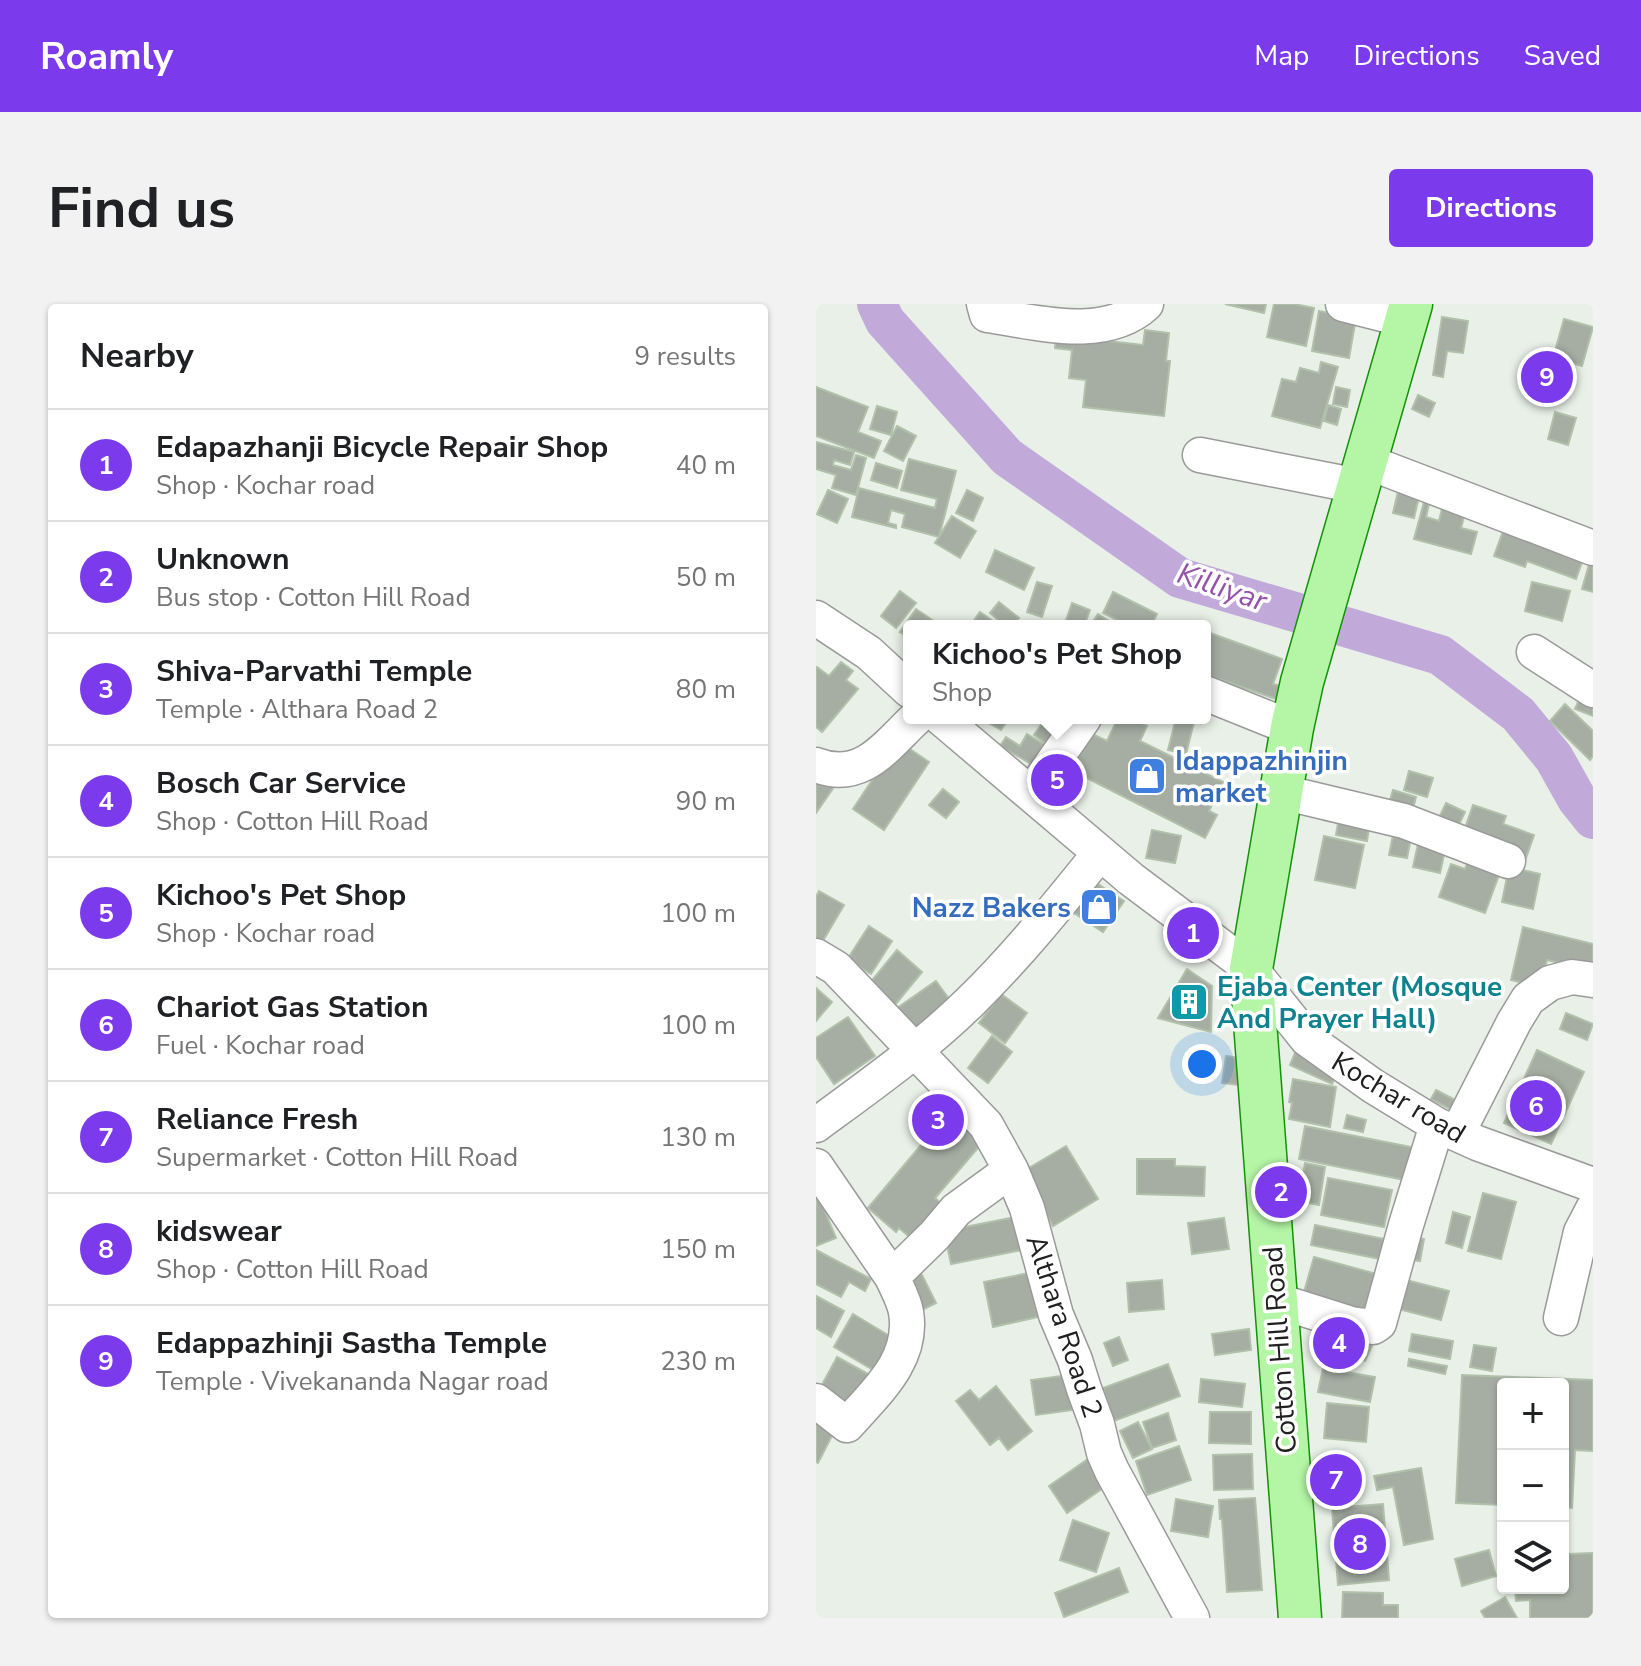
<!DOCTYPE html>
<html lang="en">
<head>
<meta charset="utf-8">
<style>
  :root { --surface:#fff; --page:#f2f2f2; --text:#202124; --muted:#757577; --line:#e0e0e0; --accent:#7c3aed }
  body { margin:0; font-family:"Nunito Sans",sans-serif; background:var(--page); color:var(--text) }
  .controls { position:absolute; right:24px; bottom:24px; display:grid; overflow:hidden; border-radius:8px; box-shadow:0 2px 6px #0004 }
  .controls button { width:72px; height:72px; display:grid; place-items:center; padding:0; border:0; border-bottom:2px solid var(--line); background:var(--surface); color:var(--text); font:40px sans-serif }
  .you { position:absolute; left:386px; top:760px; width:28px; height:28px; margin:-20px; border:6px solid #fff; border-radius:50%; background:#1a73e8; box-shadow:0 0 0 12px #1a73e833 }
  .badge { display:grid; place-items:center; width:52px; height:52px; border-radius:50%; background:var(--accent); color:#fff; font-size:26px; font-weight:700 }
  .pin { position:absolute; translate:-50% -50%; border:4px solid #fff; box-shadow:0 2px 8px #0006 }
  .popup { position:absolute; left:87px; top:316px; width:308px; height:104px; box-sizing:border-box; display:grid; place-content:center; border-radius:8px; background:var(--surface); filter:drop-shadow(0 2px 6px #0005); font-size:26px; white-space:nowrap; color:var(--muted) }
  .popup b { font-size:30px; color:var(--text) }
  .popup::after { content:''; position:absolute; left:50%; top:100%; margin-left:-16px; border:16px solid transparent; border-top-color:var(--surface) }
  .list { margin:0; padding:0; list-style:none }
  h2 { display:flex; justify-content:space-between; align-items:center; height:104px; margin:0; padding:0 32px; font-size:34px }
  h2 small { font-size:26px; font-weight:400; color:var(--muted) }
  .list li { display:grid; grid-template-columns:52px 1fr auto; gap:24px; align-items:center; box-sizing:border-box; height:112px; padding:0 32px; border-top:2px solid var(--line) }
  .list b { display:block; font-size:30px; white-space:nowrap }
  .list p { margin:0; font-size:26px; white-space:nowrap; color:var(--muted) }
  .list em { font-size:26px; font-style:normal; color:var(--muted) }
  .icon { flex:none; width:44px; height:44px; fill:none; stroke:currentColor; stroke-width:2; stroke-linecap:round; stroke-linejoin:round }
  .map { position:relative; flex:none; width:777px; height:1314px; overflow:hidden; border-radius:8px }
  header { display:flex; align-items:center; gap:48px; box-sizing:border-box; height:112px; padding:0 40px; background:var(--accent); color:#fff }
  header strong { font-size:38px }
  nav { display:flex; gap:44px; margin-inline-start:auto; font-size:28px }
  .intro { display:flex; align-items:center; justify-content:space-between; box-sizing:border-box; height:192px; padding:0 48px }
  h1 { margin:0; font-size:56px }
  .button { padding:20px 36px; border-radius:8px; background:var(--accent); color:#fff; font-size:28px; font-weight:700 }
  main { display:flex; gap:48px; padding:0 48px }
  aside { flex:1; background:var(--surface); border-radius:8px; box-shadow:0 2px 6px #0004 }
  .map>svg:first-child { display:block }
</style>
</head>
<body>
<header>
<strong>Roamly</strong>
<nav><a>Map</a><a>Directions</a><a>Saved</a></nav>
</header>
<div class="intro"><h1>Find us</h1><a class="button">Directions</a></div>
<main>
<aside>
<h2>Nearby<small>9 results</small></h2>
<ul class="list">
<li><span class="badge">1</span><div><b>Edapazhanji Bicycle Repair Shop</b><p>Shop · Kochar road</p></div><em>40 m</em></li>
<li><span class="badge">2</span><div><b>Unknown</b><p>Bus stop · Cotton Hill Road</p></div><em>50 m</em></li>
<li><span class="badge">3</span><div><b>Shiva-Parvathi Temple</b><p>Temple · Althara Road 2</p></div><em>80 m</em></li>
<li><span class="badge">4</span><div><b>Bosch Car Service</b><p>Shop · Cotton Hill Road</p></div><em>90 m</em></li>
<li><span class="badge">5</span><div><b>Kichoo's Pet Shop</b><p>Shop · Kochar road</p></div><em>100 m</em></li>
<li><span class="badge">6</span><div><b>Chariot Gas Station</b><p>Fuel · Kochar road</p></div><em>100 m</em></li>
<li><span class="badge">7</span><div><b>Reliance Fresh</b><p>Supermarket · Cotton Hill Road</p></div><em>130 m</em></li>
<li><span class="badge">8</span><div><b>kidswear</b><p>Shop · Cotton Hill Road</p></div><em>150 m</em></li>
<li><span class="badge">9</span><div><b>Edappazhinji Sastha Temple</b><p>Temple · Vivekananda Nagar road</p></div><em>230 m</em></li>
</ul>
</aside>
<div class="map">
<svg width="777" height="1314" viewBox="0 0 777 1314">
  <rect width="100%" height="100%" fill="#e8f0e7"/>
  <g fill="none" stroke-linecap="round" stroke-linejoin="round">
    <path stroke="#c1aada" stroke-width="40" d="M61 0 69 17 191 153 364 274 624 351 702 410 738 454 761 495 777 515"/>
  </g>
  <path fill="#a6aea3" stroke="#b1c0aa" stroke-width="2" d="M409 0H450L448 9Z
    M458 0H478L498 4 490 42 451 33Z
    M503 7 540 14 533 54 496 47Z
    M626 13 652 17 647 49 631 47 627 73 617 71Z
    M748 15 777 23 766 62 737 54Z
    M329 26 353 29 350 57H354L348 112 267 103 270 76 253 74 256 46 239 44 240 31 327 41Z
    M505 58 522 63 504 124 456 112 466 75 480 78 484 64 503 69Z
    M717 58 749 63 745 88 713 83Z
    M0 83 52 103 42 128 65 137 58 154 0 132Z
    M520 83 534 86 531 103 517 100Z
    M602 91 619 99 613 113 596 105Z
    M512 101 525 105 521 121 508 117Z
    M61 102 81 108 75 131 54 125Z
    M739 108 760 114 752 141 732 135Z
    M81 122 100 132 87 157 68 147Z
    M0 138 38 148 34 161 18 156 17 161 35 166 40 151 50 154 40 191 16 184 20 171 0 165Z
    M93 155 140 167 123 233 86 223 89 210 75 206 72 219 80 221V224L36 213 43 184 119 204 121 195 85 186Z
    M60 159 86 167 81 184 55 176Z
    M583 183 604 188 598 214 577 209Z
    M12 186 32 195 21 219 1 210Z
    M151 186 167 194 157 217 140 209Z
    M629 192 652 198 645 224 661 228 655 250 598 235 608 198 613 200 610 213 623 217Z
    M136 212 160 227 144 254 119 239Z
    M689 222 769 250 760 275 711 257 709 263 678 252Z
    M179 246 218 264 208 286 170 268Z
    M776 250H777V288L766 285Z
    M221 278 236 282 226 313 211 308Z
    M716 278 754 287 746 317 709 307Z
    M84 287 100 299 80 324 65 312Z
    M297 288 341 310 335 322H314L287 309Z
    M183 298 203 314 196 322H189L174 309Z
    M256 299 274 306 268 322H248Z
    M100 305 125 322H93V334L84 328Z
    M164 308 184 322H154Z
    M282 310 301 322H274Z
    M394 329 466 355 457 380 465 382 460 395 389 370V344Z
    M25 358 37 367 30 376 42 385 6 428 0 423V364L1 363 13 372Z
    M765 391 777 396V412L759 405Z
    M749 400 777 427V452L774 456 734 417Z
    M169 414H193L185 426 168 416Z
    M230 414H244L249 418 232 441 218 431Z
    M302 414H315L331 422 324 437 407 478 393 507 401 511 389 534 255 466 274 429 291 437Z
    M360 414H379L370 450 352 446Z
    M211 430 229 441 217 461 184 442 190 433 204 442Z
    M82 437 113 458 68 526 37 505Z
    M593 467 617 474 611 493 588 486Z
    M0 469 18 483 0 509Z
    M127 485 143 498 130 514 113 501Z
    M577 486 600 493 595 513 571 506Z
    M630 499 649 508 638 531 619 522Z
    M657 501 690 512 687 520 718 531 709 557 645 536Z
    M509 503 555 511 551 537 520 531 522 519 507 516Z
    M336 526 365 532 359 559 330 554Z
    M578 526 596 529 591 554 573 551Z
    M604 531 631 537 624 569 597 563Z
    M508 532 548 541 539 584 499 576Z
    M655 549 687 560 669 609 623 593 635 560 649 565Z
    M693 563 724 570 717 605 686 598Z
    M279 578 308 597 287 628 258 609Z
    M3 587 28 601 1 647 0 646V593Z
    M53 622 76 637 55 670 31 656Z
    M707 623 777 640V667L731 656 725 683 695 676Z
    M81 646 106 668 74 707 49 685Z
    M371 665 396 682 395 728 342 714Z
    M120 677 136 699 89 732 74 709Z
    M0 684 16 698 0 717Z
    M185 690 211 709 189 739 163 719Z
    M750 709 777 720 771 736 744 725Z
    M32 713 59 752 18 780 0 753V734Z
    M176 732 196 748 172 779 152 764Z
    M481 744 524 763 516 780 474 761Z
    M721 746 768 768 735 840 688 819Z
    M410 752 426 754 422 781 406 779Z
    M477 775 520 783 514 823 473 815 476 799 473 798Z
    M620 786 643 798 638 807 615 795Z
    M138 802 172 832 119 894 133 906 103 941 83 924 80 928 52 904Z
    M531 811 550 816 547 828 528 824Z
    M489 822 600 844 594 877 483 855Z
    M250 842 282 895 237 922 206 868Z
    M321 855H359V862L389 863 388 892 321 890Z
    M489 859 509 863 503 901 482 897Z
    M512 874 576 886 568 923 505 911Z
    M0 886 20 934 0 942Z
    M667 889 700 898 685 955 652 947Z
    M637 908 654 913 646 944 630 939Z
    M200 913 206 946 135 960 128 927Z
    M408 914 413 945 376 950 372 919Z
    M499 921 568 935 564 955 495 941Z
    M590 931 608 935 604 957 585 954Z
    M0 946 55 975 49 987 33 978 25 993 0 980Z
    M498 953 568 972 557 1014 486 995Z
    M105 969 120 999 106 1006 92 976Z
    M213 969 222 1013 177 1023 168 978Z
    M586 975 633 987 625 1016 579 1004Z
    M346 976 348 1005 313 1008 311 979Z
    M0 992 28 1007 15 1033 0 1024Z
    M37 1010 77 1034 57 1066 18 1043Z
    M512 1024 556 1042 549 1057 507 1037Z
    M433 1025 435 1046 399 1051 396 1030Z
    M596 1030 637 1037 634 1055 593 1047Z
    M303 1033 312 1056 297 1062 288 1039Z
    M658 1041 680 1044 676 1067 654 1063Z
    M21 1053 52 1070 32 1107 1 1090Z
    M593 1055 631 1062 629 1070 592 1062Z
    M352 1060 364 1092 298 1117 287 1084Z
    M507 1064 559 1073 554 1098 502 1088Z
    M252 1071 257 1106 220 1111 215 1076Z
    M646 1071 777 1076V1147L759 1146 756 1204 747 1203V1080H687V1201L640 1199Z
    M385 1075 429 1080 426 1103 383 1098Z
    M180 1082 216 1127 192 1146 183 1134 174 1141 140 1097 154 1086 163 1096Z
    M511 1099 553 1103 550 1138 508 1134Z
    M394 1108H435V1140L393 1139Z
    M352 1109 360 1136 336 1144 327 1118Z
    M0 1118 18 1128 2 1159 0 1158Z
    M322 1118 336 1145 317 1154 304 1127Z
    M363 1142 375 1176 331 1191 320 1157Z
    M436 1150 437 1185 398 1186 397 1151Z
    M275 1153 293 1180 251 1209 233 1182Z
    M605 1164 617 1235 588 1241 577 1183 561 1186 558 1172Z
    M439 1194 446 1286 411 1288 406 1215H404L403 1196Z
    M360 1195 397 1202 392 1233 355 1227Z
    M567 1200 573 1276 522 1281 516 1204Z
    M257 1216 293 1229 280 1268 244 1256Z
    M747 1228H751L752 1250 777 1249V1314H714V1296L700 1297 699 1284H747Z
    M673 1246 680 1272 646 1282 639 1255Z
    M303 1264 312 1288 248 1313 239 1289Z
    M527 1288 567 1289V1301H582V1314H526Z
    M689 1293 701 1314H669L665 1307Z"/>
  <g fill="none" stroke-linecap="round" stroke-linejoin="round">
    <g stroke="#9a9a9a" stroke-width="37">
      <path id="minor" d="M168 0 171 11C220 18 289 38 330 0
        M527 0 590 16
        M384 151 542 182
        M549 157 777 244
        M0 314 53 349 93 386
        M718 348 777 386
        M389 389 476 424
        M125 414 315 575 435 665 491 735 557 782 621 821 661 839 777 881
        M0 461C46 479 70 442 100 414
        M466 488 588 517 692 557
        M215 490 268 414
        M0 652 20 664 170 821 195 866 211 904 240 1011 259 1056 268 1085 281 1120 288 1149 296 1167 376 1314
        M0 821C53 782 107 744 154 698 201 652 243 600 284 549
        M641 830 698 718 712 695 734 679 756 673 777 676
        M0 862 76 973 118 932 140 906 195 866
        M459 996 535 1020 557 1023 563 1019 590 921 621 821
        M745 1014 765 928 777 905
        M0 1097 31 1121C60 1088 98 1056 90 1008 88 996 81 984 76 973"/>
    </g>
    <g stroke="#15910a" stroke-width="45">
      <path id="major" d="M484 1314 435 665 476 424 486 378 595 0"/>
    </g>
    <use href="#minor" stroke="#fff" stroke-width="34"/>
    <use href="#major" stroke="#b4f6a6" stroke-width="42"/>
  </g>
  <defs>
    <g id="shop-square" transform="scale(2)"><rect x="-9" y="-9" width="18" height="18" rx="4" fill="#3f7fe0" stroke="#fff"/><path d="M-5-2.5h2.3a2.7 3.5 0 0 1 5.4 0H5L5.5 6h-11ZM-1.5-2.5h3a1.5 2.3 0 0 0-3 0Z" fill="#fff"/></g>
    <g id="building-square" transform="scale(2)"><rect x="-9" y="-9" width="18" height="18" rx="4" fill="#0f9aa8" stroke="#fff"/><path d="M-4-6H4V6H1V3H-1V6H-4ZM-2.5-4.3h1.7v1.8h-1.7ZM.8-4.3h1.7v1.8H.8ZM-2.5-1h1.7V.8h-1.7ZM.8-1h1.7V.8H.8Z" fill="#fff"/></g>
  </defs>
  <g fill-rule="evenodd">
    <use href="#shop-square" x="331" y="472"/>
    <use href="#shop-square" x="283" y="603"/>
    <use href="#building-square" x="373" y="698"/>
  </g>
  <g text-anchor="middle" stroke-width="7" stroke-linejoin="round" paint-order="stroke">
    <g font-size="28" font-weight="bold" fill="#366cbe" stroke="#fff" text-anchor="start">
      <text x="359" y="466">Idappazhinjin<tspan x="359" dy="32">market</tspan></text>
      <text x="255" y="613" text-anchor="end">Nazz Bakers</text>
    </g>
    <g font-size="28" font-weight="bold" fill="#0d838f" stroke="#fff" text-anchor="start">
      <text x="401" y="692">Ejaba Center (Mosque<tspan x="401" dy="32">And Prayer Hall)</tspan></text>
    </g>
    <g font-size="28" fill="#202020" stroke="#fff">
      <text transform="translate(583 793) rotate(31)" y="10">Kochar road</text>
      <text transform="translate(249 1022) rotate(72)" y="10">Althara Road 2</text>
      <text transform="translate(463 1046) rotate(-94)" y="10">Cotton Hill Road</text>
    </g>
    <g font-size="30" font-style="italic" fill="#9452aa" stroke="#fff">
      <text transform="translate(406 283) rotate(19)" y="10">Killiyar</text>
    </g>
  </g>
</svg>
<div class="controls">
<button>+</button>
<button>−</button>
<button><svg class="icon" aria-label="layers" viewBox="0 0 24 24"><path d="M12 4l9 5-9 5-9-5zM3 14l9 5 9-5"/></svg></button>
</div>
<div class="you"></div>
<div class="pin badge" style="left:377px;top:629px">1</div>
<div class="pin badge" style="left:465px;top:888px">2</div>
<div class="pin badge" style="left:122px;top:816px">3</div>
<div class="pin badge" style="left:523px;top:1039px">4</div>
<div class="pin badge" style="left:241px;top:476px">5</div>
<div class="popup"><b>Kichoo's Pet Shop</b>Shop</div>
<div class="pin badge" style="left:720px;top:802px">6</div>
<div class="pin badge" style="left:520px;top:1176px">7</div>
<div class="pin badge" style="left:544px;top:1240px">8</div>
<div class="pin badge" style="left:731px;top:73px">9</div>
</div>
</main>
</body>
</html>
